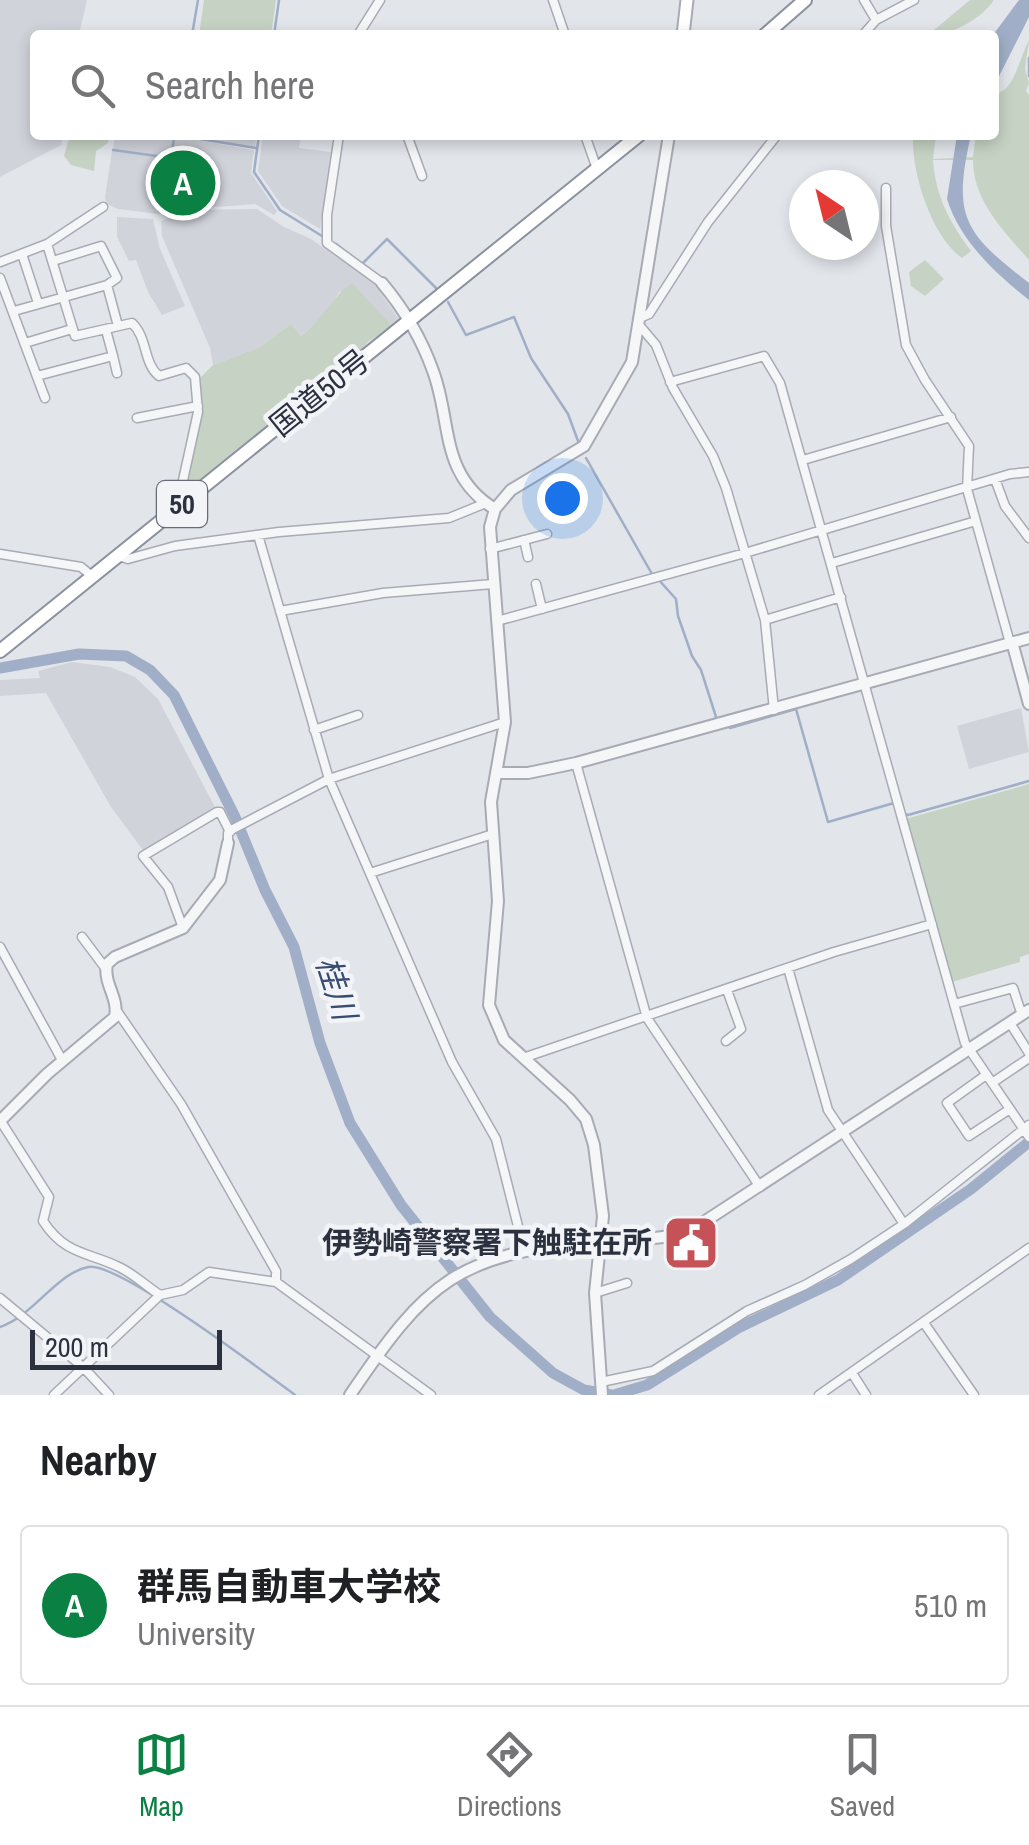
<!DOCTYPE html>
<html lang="en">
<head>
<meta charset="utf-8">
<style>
  :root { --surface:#fff; --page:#f6f6f6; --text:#202124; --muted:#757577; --line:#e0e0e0; --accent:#0b8043 }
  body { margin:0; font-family:"Archivo Narrow","Noto Sans JP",sans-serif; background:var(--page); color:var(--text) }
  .compass { position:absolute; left:789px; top:170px; width:90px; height:90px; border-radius:50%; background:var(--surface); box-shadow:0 5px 15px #0003; rotate:325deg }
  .scale { position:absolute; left:30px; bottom:25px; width:192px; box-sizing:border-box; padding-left:10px; border:5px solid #2c3140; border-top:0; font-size:28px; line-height:35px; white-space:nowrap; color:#2c3140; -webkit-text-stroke:8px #f2f4f7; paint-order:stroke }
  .you { position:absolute; left:562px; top:498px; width:35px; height:35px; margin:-25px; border:8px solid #fff; border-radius:50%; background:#1a73e8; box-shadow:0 0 0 15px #1a73e833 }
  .badge { display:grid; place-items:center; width:65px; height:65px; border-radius:50%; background:var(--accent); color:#fff; font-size:32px; font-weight:700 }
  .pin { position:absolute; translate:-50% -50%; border:5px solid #fff; box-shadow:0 2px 10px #0006 }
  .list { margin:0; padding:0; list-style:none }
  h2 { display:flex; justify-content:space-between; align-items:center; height:130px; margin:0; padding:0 40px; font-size:42px }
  h2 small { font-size:32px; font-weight:400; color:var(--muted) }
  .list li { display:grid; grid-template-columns:65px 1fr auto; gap:30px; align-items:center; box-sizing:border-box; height:160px; margin:0 20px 20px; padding:0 20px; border:2px solid var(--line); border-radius:10px }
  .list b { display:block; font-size:38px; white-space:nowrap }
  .list p { margin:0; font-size:32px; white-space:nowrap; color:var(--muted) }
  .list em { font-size:32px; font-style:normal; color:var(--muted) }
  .icon { flex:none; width:55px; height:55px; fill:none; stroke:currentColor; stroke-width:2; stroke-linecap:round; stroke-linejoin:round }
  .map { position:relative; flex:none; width:1029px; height:1395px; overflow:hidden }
  .search { position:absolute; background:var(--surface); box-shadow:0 5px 15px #0003; left:30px; right:30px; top:30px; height:110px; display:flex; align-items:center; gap:25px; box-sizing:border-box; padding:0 35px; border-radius:10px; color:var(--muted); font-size:38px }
  .sheet { height:310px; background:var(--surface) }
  nav { display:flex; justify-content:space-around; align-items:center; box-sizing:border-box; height:140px; border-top:2px solid var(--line); background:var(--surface); font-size:28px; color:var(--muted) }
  nav a { display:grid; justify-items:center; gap:5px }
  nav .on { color:var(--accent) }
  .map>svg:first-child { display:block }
</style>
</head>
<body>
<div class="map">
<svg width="1029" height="1395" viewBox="0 0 1029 1395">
  <rect width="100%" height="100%" fill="#e2e5ea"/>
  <path fill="#d1d3db" d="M0 0H87L79 35H35V135H63L61 145 0 177Z
    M115 135H173V147L175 138H182L176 135H257L255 147 184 138 254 150 251 173 277 211 274 215 255 204 218 207 181 205 158 214 118 209 107 204 105 198 112 151 171 159 173 151 171 150 170 157 113 149Z
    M263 135H301L299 148 331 152 320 229 282 206 258 171Z
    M257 209 284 227 311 239 373 282 401 322 393 327 340 291 318 323 300 336 290 325 260 347 213 365 210 348 162 236 161 221 186 210Z
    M117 217 153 219 160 249 185 306 162 315 148 292 136 260 129 261 117 237Z
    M72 662 110 667 135 677 158 699 216 809 145 853 111 807 46 693 0 696V680L40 678 38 671Z
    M1021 708 1029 752 969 769 957 726Z"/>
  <path fill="#c6d3c4" d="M204 0H276L271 35H199Z
    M970 0H994C980 20 952 35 928 35Z
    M1029 40 1025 69 1029 83 1026 91 1029 95V260C1004 231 973 201 973 160H933C935 195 950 223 971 251L962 258C931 236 911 171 913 135H936L933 159 973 157 976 135H994V97C998 93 1004 91 1007 87 1017 76 1021 55 1029 40Z
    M70 135H109L108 143 96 151 94 171 71 165 64 156Z
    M925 260 944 279 925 296 911 286 909 272Z
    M352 283 393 327 369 341 353 359 184 496 192 443 202 411 200 378 213 365 260 347 291 324 301 336C322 321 331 297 352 283Z
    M1029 784V954L1020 957V962L952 982 906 819Z"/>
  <path fill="#a0afc7" d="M1019 0H1029V17L994 86 993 35Z
    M957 135H971C952 217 964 233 1029 283V300C996 274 960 241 947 199Z"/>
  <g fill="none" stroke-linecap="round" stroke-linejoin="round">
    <path stroke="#a0afc7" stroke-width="2.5" d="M192 35 198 0
      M274 35 279 0
      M1029 58V76
      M175 135 256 148
      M259 135 254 172 280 210 322 236
      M113 150 171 158 174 138
      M336 244 362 264 387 239 436 288
      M448 302 466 335 514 317 531 358 568 414 578 441
      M586 458 652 574
      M658 579 676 599 678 616 692 656 701 670 717 720
      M730 728 796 709 828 822 894 803
      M904 813 908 815 1029 781
      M0 1327C32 1317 57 1273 88 1267 118 1261 264 1372 295 1395"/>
    <path stroke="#a0afc7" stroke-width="11" d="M0 668 79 654 126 656 150 670 174 695 235 817 265 890 294 947 320 1043 350 1123 401 1205 490 1317 553 1373 584 1390 611 1395
      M614 1395 647 1385 738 1328 838 1280 971 1189 1029 1142"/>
    <g stroke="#a8abb4" stroke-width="11">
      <path id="minor" d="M553 0 565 35
        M864 0 876 20
        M358 35 380 0
        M863 35 876 20 914 0
        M339 135 327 215V243L382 283
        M407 135 422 176
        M585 135 597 169
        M886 188V226L906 345 925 380 969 446 967 489 1010 643
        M47 244 75 336 132 323C148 338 143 363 159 376L186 368 195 377 198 412 180 494 181 505
        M22 254 38 303
        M0 262 47 244 103 207
        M0 278 45 398
        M107 285 118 326
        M14 311 107 285 117 278 101 246 53 261
        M642 317 649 314 708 222 777 135
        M640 326 656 345 673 388 713 456 726 488 765 620 774 710
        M25 343 72 329
        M113 356 117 373
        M37 376 113 356 106 330
        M670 382 764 356 780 383 965 1043 1029 1137
        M137 418 198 406
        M803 460 951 417
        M995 479 1005 506 1029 538
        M258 535 329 779 452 1062 496 1139 524 1250
        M524 540 528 557
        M490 549 547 534
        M0 554 81 567 93 577
        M118 556 128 559 175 546 279 532 449 518 486 503
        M832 563 976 521
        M536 584 542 609
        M280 611 383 593 493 584
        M765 620 841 597
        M497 621 745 553 1010 474 1029 472
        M314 730 358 715
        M576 763 647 1018 760 1187
        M228 843V833L233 829 329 779 505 722
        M370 873 493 834
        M183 928 168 887 143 856 217 812H220L230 832
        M82 937 106 969
        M0 947 62 1060
        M788 968 828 1110 904 1224
        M954 1004 1013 988 1022 1015
        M117 1011 181 1104 276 1271V1282
        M1010 1023 1029 1053
        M726 1041 741 1029 727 990
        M523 1058 834 952 932 924
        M986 1075 947 1103 969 1136 1010 1109
        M992 1083 1029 1058
        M0 1120 49 1197 43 1221C65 1255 88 1252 119 1267 134 1274 146 1286 160 1295
        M595 1293 627 1283
        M0 1298 83 1367 109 1395
        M924 1323 974 1395
        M852 1373 866 1395
        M601 1382 653 1371 747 1311 805 1285 851 1259 904 1224 1029 1125
        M54 1395 160 1295 183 1290 209 1272 276 1282 431 1395
        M819 1395 1029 1248"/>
    </g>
    <g stroke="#a8abb4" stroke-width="14">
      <path id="tertiary" d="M382 283C403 308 422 340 433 371 452 421 439 475 495 509
        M1012 642 1029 704
        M496 773H528L576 763 1029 638
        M0 1121 47 1074 115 1017C119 997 103 984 107 964L115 957 183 928 220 880 228 843
        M350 1395C427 1281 457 1254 598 1241 629 1238 660 1241 690 1231L1029 1010
        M602 1395 595 1293 603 1216 594 1145 586 1119 570 1100 504 1040 489 1005 498 901 491 802 505 722 490 527 495 509 511 490 584 446 632 362 669 135"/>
    </g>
    <g stroke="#a8abb4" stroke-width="15">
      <path id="secondary" d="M683 35 687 0"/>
    </g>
    <g stroke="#8b919f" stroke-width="16">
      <path id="trunk" d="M765 35 805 0
        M0 651 639 135"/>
    </g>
    <use href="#minor" stroke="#f5f6f8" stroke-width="8"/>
    <use href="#tertiary" stroke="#f5f6f8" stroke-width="10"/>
    <use href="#secondary" stroke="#fff" stroke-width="11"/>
    <use href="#trunk" stroke="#fff" stroke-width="12"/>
  </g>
  <defs>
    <g id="civic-square" transform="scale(2.875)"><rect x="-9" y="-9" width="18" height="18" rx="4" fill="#c55257" stroke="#f2f4f7"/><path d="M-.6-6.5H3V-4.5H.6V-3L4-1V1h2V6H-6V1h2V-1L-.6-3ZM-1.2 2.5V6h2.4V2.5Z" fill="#fff"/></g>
  </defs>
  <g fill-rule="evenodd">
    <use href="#civic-square" x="691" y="1243"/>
  </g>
  <g text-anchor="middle" stroke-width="9" stroke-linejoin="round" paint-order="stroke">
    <rect fill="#f2f4f7" stroke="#676c77" stroke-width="2.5" x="157" y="481" width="50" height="46" rx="8"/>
    <g font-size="28" font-weight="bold" fill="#2c3140">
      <text x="182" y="514">50</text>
    </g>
    <g font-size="30" fill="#2c3140" stroke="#f2f4f7">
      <text transform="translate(320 393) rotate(-39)" y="10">国道50号</text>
    </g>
    <g font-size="30" font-weight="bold" fill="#2c3140" stroke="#f2f4f7" text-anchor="end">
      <text x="652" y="1253">伊勢崎警察署下触駐在所</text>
    </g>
    <g font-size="32" font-style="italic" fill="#394c71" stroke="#f2f4f7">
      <text transform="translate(336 988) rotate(72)" y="11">桂川</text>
    </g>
  </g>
</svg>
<svg class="compass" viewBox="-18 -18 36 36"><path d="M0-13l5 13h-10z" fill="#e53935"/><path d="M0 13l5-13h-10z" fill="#757577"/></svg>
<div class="scale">200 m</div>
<div class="you"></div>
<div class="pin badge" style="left:183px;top:183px">A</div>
<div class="search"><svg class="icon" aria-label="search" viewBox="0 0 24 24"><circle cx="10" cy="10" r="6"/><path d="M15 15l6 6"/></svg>Search here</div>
</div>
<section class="sheet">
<h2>Nearby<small></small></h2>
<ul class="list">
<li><span class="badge">A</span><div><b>群馬自動車大学校</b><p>University</p></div><em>510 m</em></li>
</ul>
</section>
<nav>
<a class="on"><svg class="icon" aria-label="map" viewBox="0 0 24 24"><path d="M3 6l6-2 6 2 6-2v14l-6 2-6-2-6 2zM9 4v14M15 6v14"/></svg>Map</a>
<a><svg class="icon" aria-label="directions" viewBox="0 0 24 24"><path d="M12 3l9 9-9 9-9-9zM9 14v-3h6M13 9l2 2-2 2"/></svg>Directions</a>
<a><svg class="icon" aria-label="saved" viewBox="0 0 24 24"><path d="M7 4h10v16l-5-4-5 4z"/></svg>Saved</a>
</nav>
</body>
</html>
